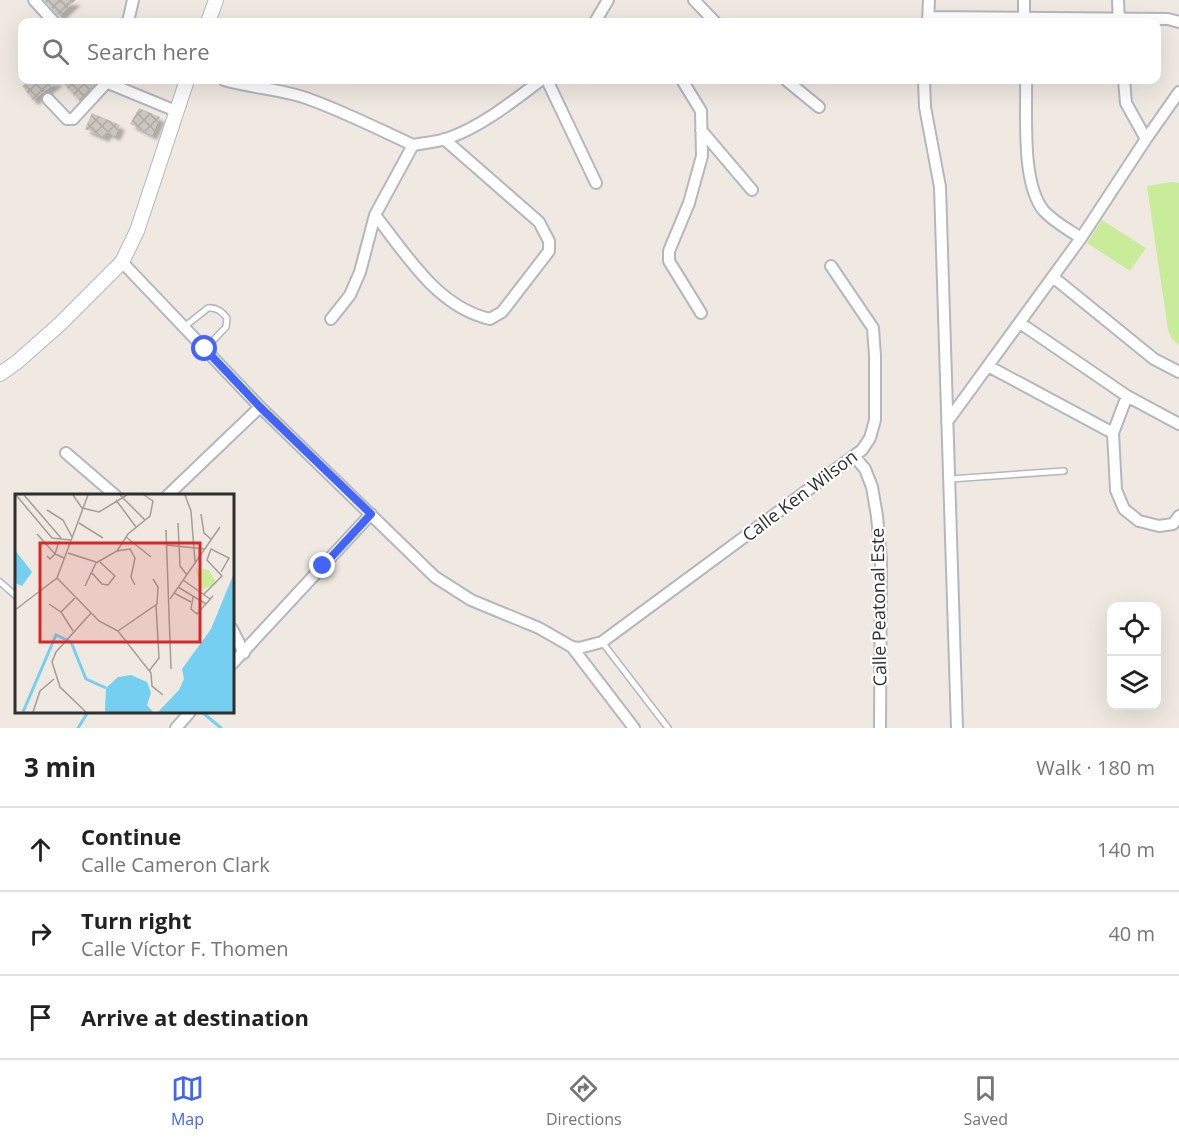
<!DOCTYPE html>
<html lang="en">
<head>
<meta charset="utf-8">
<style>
  :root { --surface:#fff; --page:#f2f2f2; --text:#222; --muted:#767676; --line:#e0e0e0; --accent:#4264fb }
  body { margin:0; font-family:"Open Sans",sans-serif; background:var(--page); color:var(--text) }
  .controls { position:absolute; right:18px; bottom:18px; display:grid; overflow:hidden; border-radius:12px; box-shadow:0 6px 24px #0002 }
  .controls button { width:54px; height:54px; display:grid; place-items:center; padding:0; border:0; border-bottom:2px solid var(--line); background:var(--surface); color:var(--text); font:30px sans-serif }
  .stop { position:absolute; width:18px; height:18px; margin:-14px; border:4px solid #4264fb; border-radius:50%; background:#fff }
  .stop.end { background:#4264fb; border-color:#fff; box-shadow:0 2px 6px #0008 }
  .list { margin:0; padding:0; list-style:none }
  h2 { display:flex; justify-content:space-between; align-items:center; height:78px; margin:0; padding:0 24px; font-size:26px }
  h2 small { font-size:20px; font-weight:400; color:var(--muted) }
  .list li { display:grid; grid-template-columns:39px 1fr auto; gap:18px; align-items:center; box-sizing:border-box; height:84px; padding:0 24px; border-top:2px solid var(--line) }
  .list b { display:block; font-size:22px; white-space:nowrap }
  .list p { margin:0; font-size:20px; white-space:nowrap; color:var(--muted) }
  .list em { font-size:20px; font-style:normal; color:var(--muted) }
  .icon { flex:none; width:33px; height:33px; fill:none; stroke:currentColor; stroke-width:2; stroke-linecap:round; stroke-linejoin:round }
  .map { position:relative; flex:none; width:1179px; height:728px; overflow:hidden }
  .search { position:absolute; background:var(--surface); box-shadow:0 6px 24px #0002; left:18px; right:18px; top:18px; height:66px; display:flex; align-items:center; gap:15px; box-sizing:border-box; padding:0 21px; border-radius:12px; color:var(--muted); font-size:22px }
  .sheet { height:330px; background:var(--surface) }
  nav { display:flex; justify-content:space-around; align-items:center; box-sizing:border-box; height:84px; border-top:2px solid var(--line); background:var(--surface); font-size:16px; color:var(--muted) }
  nav a { display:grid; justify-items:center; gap:3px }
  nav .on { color:var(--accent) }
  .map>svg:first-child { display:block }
</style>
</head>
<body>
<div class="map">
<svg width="1179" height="728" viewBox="0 0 1179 728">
  <defs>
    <pattern id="building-cross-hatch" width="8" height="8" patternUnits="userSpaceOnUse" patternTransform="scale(1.5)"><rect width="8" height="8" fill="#cbc7bf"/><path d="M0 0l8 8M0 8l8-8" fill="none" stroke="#afaba4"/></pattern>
    <filter id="shadow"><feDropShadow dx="5" dy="5" stdDeviation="1.5" flood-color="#0004"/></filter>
  </defs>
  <rect width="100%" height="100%" fill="#efe9e1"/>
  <path fill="#c9ec9a" d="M1172 182 1179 183V345L1172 339 1168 330 1147 186Z
    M1102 220 1146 248 1130 271 1087 243Z"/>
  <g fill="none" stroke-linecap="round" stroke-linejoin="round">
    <path stroke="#75cff0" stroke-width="3" d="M202 712 221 728
      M78 728 88 712"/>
  </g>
  <path fill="url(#building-cross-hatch)" filter="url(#shadow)" d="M44 0H76L59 16Z
    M31 80H59L33 100 22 86Z
    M60 80H93L96 83 80 101Z
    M139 108 160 117 152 135 130 124Z
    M92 113 120 125 115 136 107 132 104 137 85 129Z"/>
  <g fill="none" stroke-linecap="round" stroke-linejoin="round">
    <g stroke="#b4b7c1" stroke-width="8">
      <path id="service" d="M184 327 208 308C217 307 222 312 227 318L226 327 205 349
        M950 479 1064 471
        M0 582 16 596
        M602 642 668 728"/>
    </g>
    <g stroke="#b4b7c1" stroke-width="14">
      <path id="minor" d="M34 0 54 22
        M694 0 715 22
        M1024 0V22
        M1118 0 1119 22
        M928 17 1168 19 1179 22
        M128 22 133 0
        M595 22 608 0
        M928 22 929 0
        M105 80 108 83 176 111
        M224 80C251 88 281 89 306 98 343 111 378 129 413 145
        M547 80 596 183
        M682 80 701 111 702 156 689 203 669 251V261L701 313
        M786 80 819 107
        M924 80 925 107 940 187 957 728
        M1026 80C1027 115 1021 184 1044 211 1054 222 1069 230 1081 238
        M1124 80 1126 103 1146 139
        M48 99 67 119H73L109 80
        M701 130 752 190
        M413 145C424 143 435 142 446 139 481 127 512 102 541 80
        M375 215C407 255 437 307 490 319L502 312 549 251V241L539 222 444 139
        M122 262 260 407 435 577 471 600 539 628 572 647 634 728
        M1053 277 1154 359 1179 372
        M331 319 350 295 360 272 375 215 413 145
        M1020 323 1127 396 1179 424
        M988 366 1113 433
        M1127 396 1113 433 1116 490 1124 509 1139 521 1159 526 1173 524 1179 516
        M947 422 1081 238 1146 139 1179 92
        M66 453 116 496
        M854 456 865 469 872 487 877 516 881 560 880 728
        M167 496 260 407
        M232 629 244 653
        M572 647 579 648 602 642 862 450 870 438 875 420V356L873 328 831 266
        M232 664 371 514
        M176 728 190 712"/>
    </g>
    <g stroke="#b4b7c1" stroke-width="16">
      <path id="secondary" d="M208 22 216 0
        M0 374 17 362 60 324 122 262 137 231 187 80"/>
    </g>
    <use href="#service" stroke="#fff" stroke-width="5"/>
    <use href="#minor" stroke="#fff" stroke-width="10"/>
    <use href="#secondary" stroke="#fff" stroke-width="14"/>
  </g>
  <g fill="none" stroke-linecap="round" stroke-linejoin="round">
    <path stroke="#4264fb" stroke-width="8" d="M205 349 260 407 371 514 323 566"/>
  </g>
  <g text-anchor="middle" stroke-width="4.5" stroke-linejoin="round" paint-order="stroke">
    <g font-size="18" fill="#2e2e2e" stroke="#fff">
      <text transform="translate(800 496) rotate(-37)" y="6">Calle Ken Wilson</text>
      <text transform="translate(879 607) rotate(-91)" y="6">Calle Peatonal Este</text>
    </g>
  </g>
  <g transform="translate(15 494)">
    <rect width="219" height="219" fill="#efe9e1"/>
    <path d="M181 74 194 76 202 90 185 96Z" fill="#c9ec9a"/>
    <path d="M0 56 17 78 7 92 0 89ZM219 79V218H143L164 196 169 185 167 175 196 135ZM116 181 132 188 136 199 132 211 138 218H90L91 194 103 183Z" fill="#75cff0"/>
    <path fill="none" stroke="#75cff0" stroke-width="3" d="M8 218 41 141 56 148 71 185 91 194"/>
    <path fill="none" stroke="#a29e99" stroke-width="1.5" d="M1 1 37 44 56 46M9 1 46 44M58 1 67 14 84 18 112 1M105 1 130 26M170 1 176 17 180 68M101 6 121 33M32 16 48 26 57 43M186 20 189 39 196 45M64 29 88 44M163 29 165 72 172 81M151 36 156 175M22 40 40 60 49 64M111 43 136 63M151 51 190 55M102 57 115 55 120 64 116 83 120 91M53 59 81 68M32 62 35 65 40 60 44 47M81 69 102 57 113 40 135 22 138 7 129 1M76 78 87 90 93 91 100 82 85 68M42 84 84 127 103 137 136 179 137 192 148 201M168 86 195 105M70 92 81 69M163 93 191 110M159 99 176 108M188 101 207 82 192 66 196 55 214 64 206 78M178 103 176 115 182 120 198 102M155 105 205 33M34 110 46 118 60 104M0 116 42 84 73 1M46 118 58 137M103 137 142 110 143 93 138 85M134 177 144 164 141 111M18 218 25 197 39 185M71 218 45 193 37 168 41 158 76 119"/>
    <path fill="#d62828" fill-opacity="0.15" stroke="#d62828" stroke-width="3" d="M25 49H185V148H25Z"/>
    <rect width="219" height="219" fill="none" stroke="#2e2e2e" stroke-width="3"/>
  </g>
</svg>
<div class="controls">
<button><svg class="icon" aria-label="locate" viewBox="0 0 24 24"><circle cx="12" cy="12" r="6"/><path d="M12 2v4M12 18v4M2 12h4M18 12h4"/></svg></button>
<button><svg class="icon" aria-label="layers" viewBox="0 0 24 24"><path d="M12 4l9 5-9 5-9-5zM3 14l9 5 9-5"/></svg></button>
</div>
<div class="stop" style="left:205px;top:349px"></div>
<div class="stop end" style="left:323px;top:566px"></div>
<div class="search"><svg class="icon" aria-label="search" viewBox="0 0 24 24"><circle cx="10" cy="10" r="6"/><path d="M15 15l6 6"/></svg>Search here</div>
</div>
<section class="sheet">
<h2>3 min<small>Walk · 180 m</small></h2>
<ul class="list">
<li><svg class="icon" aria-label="ahead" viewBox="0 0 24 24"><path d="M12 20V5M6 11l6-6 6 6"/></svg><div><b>Continue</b><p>Calle Cameron Clark</p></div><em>140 m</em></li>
<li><svg class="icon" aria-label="right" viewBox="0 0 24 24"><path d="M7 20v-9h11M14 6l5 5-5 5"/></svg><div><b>Turn right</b><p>Calle Víctor F. Thomen</p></div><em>40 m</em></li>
<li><svg class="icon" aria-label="arrive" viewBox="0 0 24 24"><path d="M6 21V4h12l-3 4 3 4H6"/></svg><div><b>Arrive at destination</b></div></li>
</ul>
</section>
<nav>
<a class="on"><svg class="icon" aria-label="map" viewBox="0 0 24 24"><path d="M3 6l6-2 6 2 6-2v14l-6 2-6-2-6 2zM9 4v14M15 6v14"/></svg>Map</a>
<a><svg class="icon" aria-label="directions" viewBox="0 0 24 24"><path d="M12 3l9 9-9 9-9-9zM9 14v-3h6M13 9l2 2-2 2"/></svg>Directions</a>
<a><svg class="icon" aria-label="saved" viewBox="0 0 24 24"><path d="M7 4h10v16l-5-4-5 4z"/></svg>Saved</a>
</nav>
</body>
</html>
